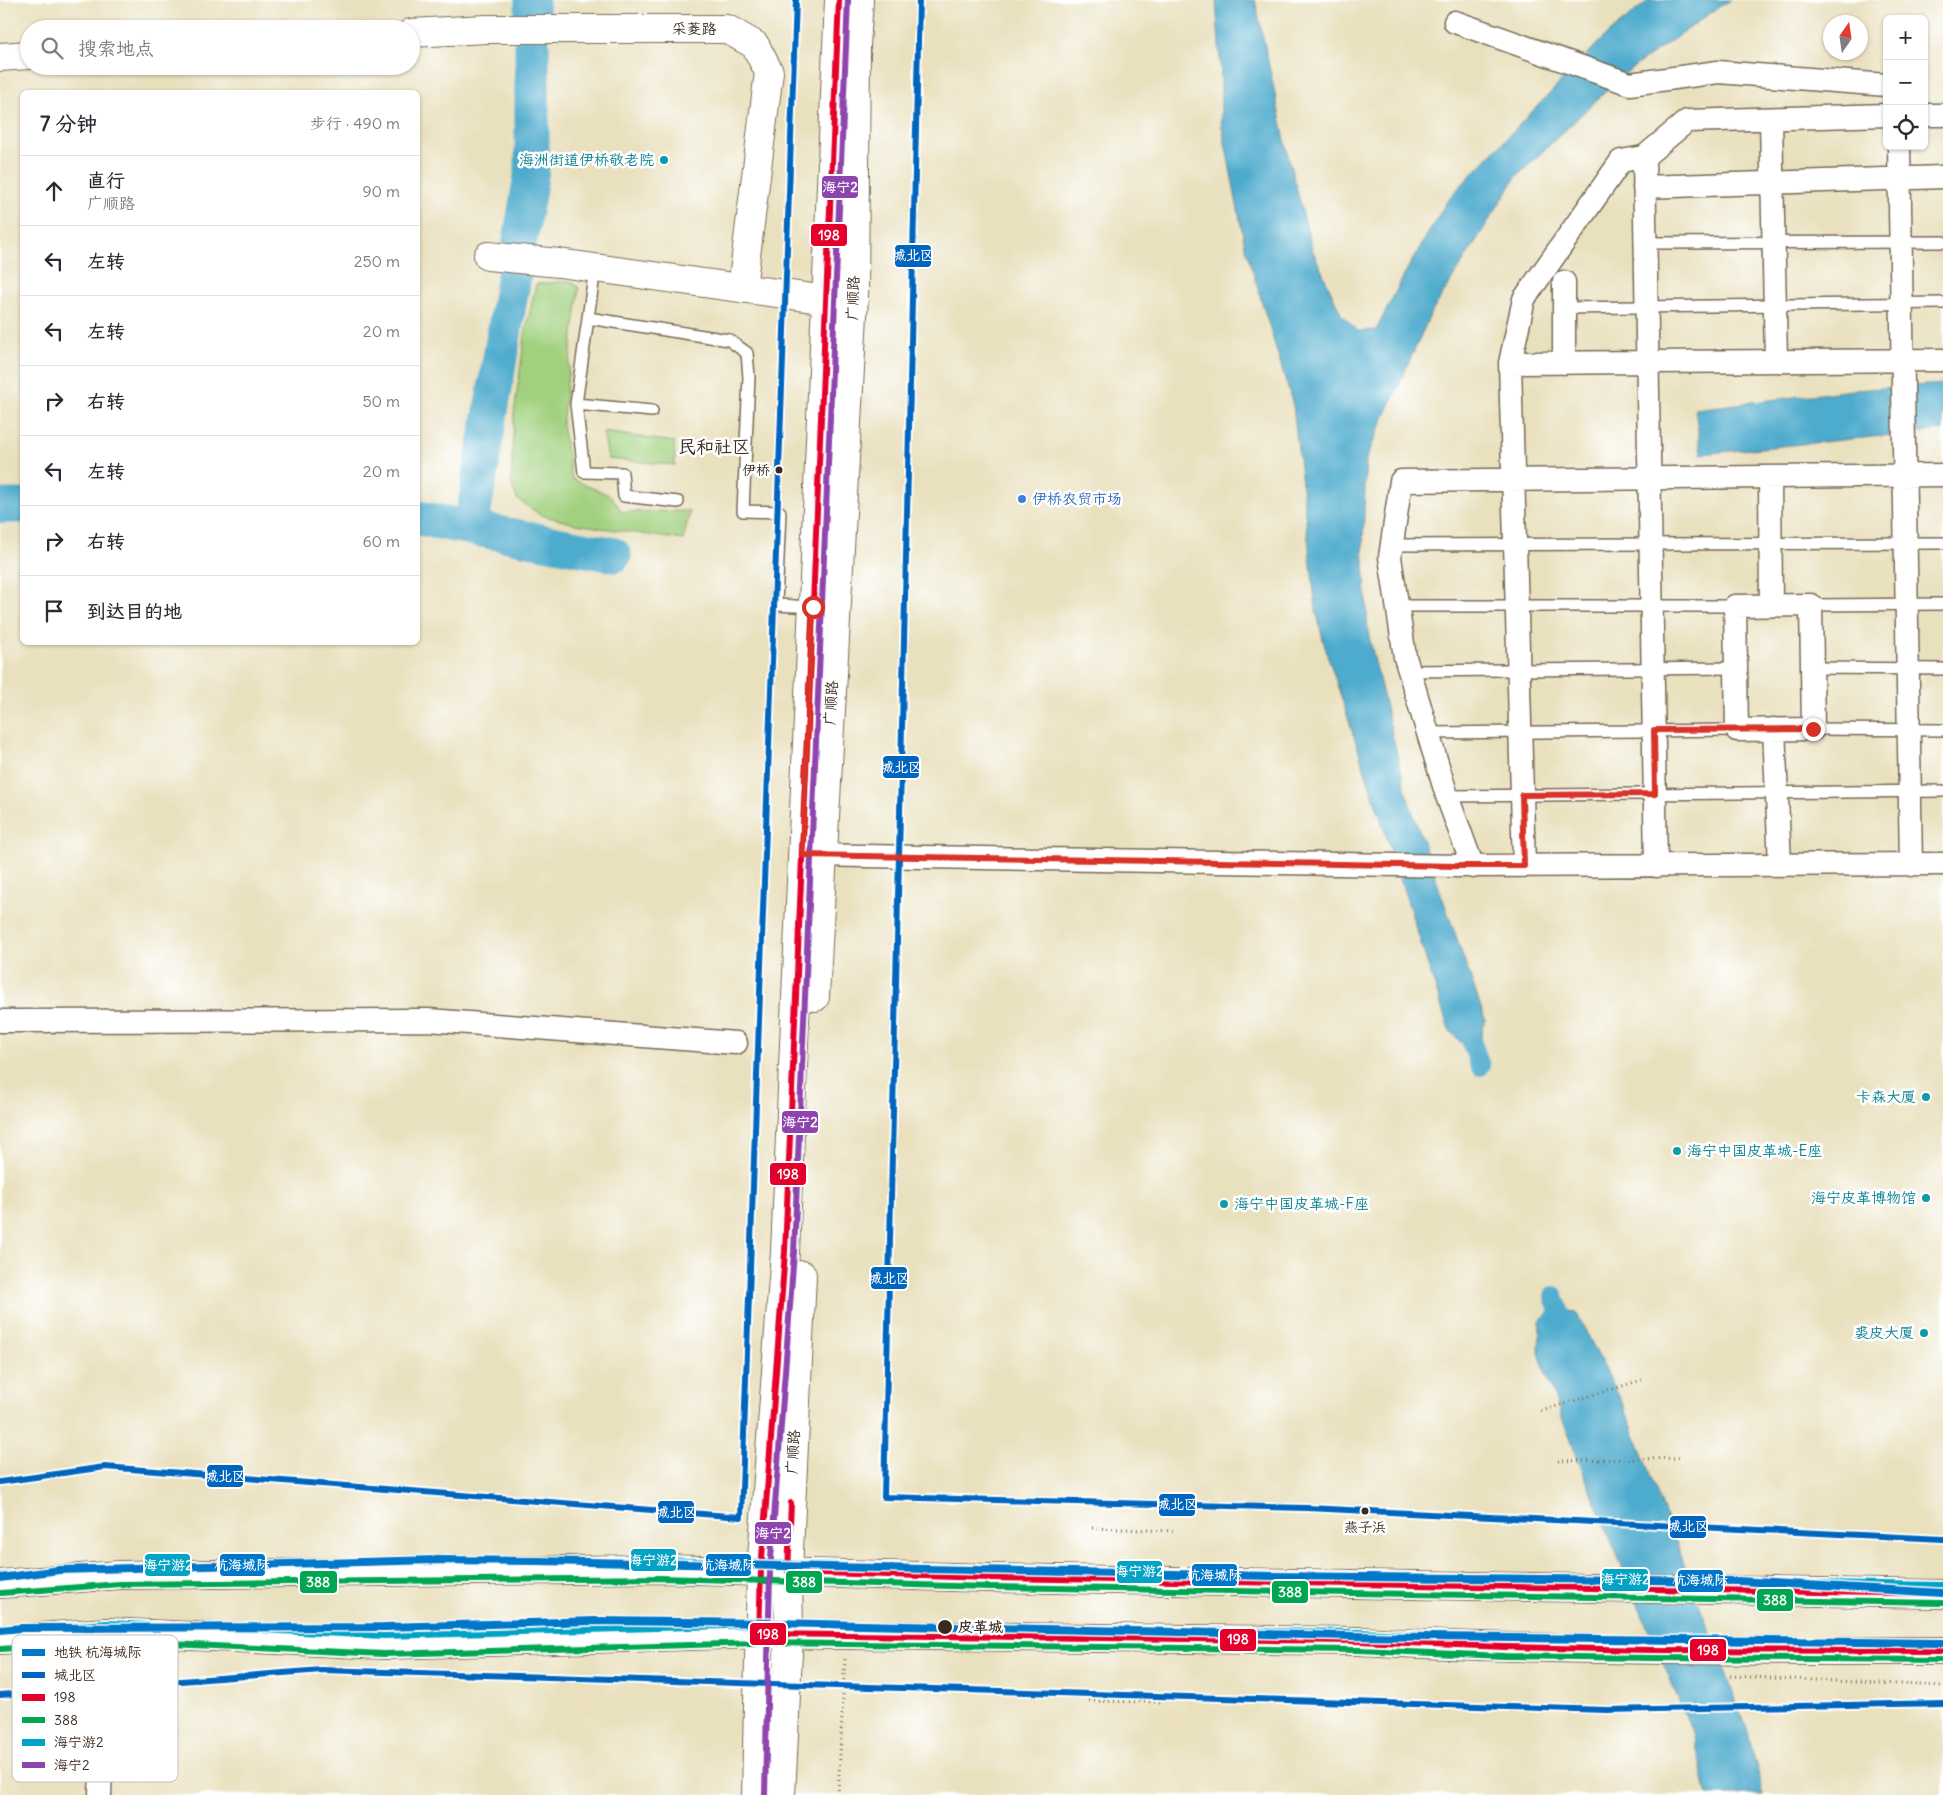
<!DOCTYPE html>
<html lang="zh">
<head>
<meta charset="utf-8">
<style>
  :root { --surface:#fff; --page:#f2f2f3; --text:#2b2b33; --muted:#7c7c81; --line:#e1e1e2 }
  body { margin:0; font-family:Delius,"LXGW WenKai TC",sans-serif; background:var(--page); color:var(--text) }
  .controls { position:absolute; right:15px; top:15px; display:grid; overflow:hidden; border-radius:8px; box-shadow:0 1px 4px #0004 }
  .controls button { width:45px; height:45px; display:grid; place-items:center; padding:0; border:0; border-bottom:1px solid var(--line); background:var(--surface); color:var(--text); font:25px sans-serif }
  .compass { position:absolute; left:1823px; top:15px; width:45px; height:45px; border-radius:50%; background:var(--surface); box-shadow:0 1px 4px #0004; rotate:13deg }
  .stop { position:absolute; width:15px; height:15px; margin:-11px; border:4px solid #d93025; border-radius:50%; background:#fff }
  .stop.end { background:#d93025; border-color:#fff; box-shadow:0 1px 5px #0008 }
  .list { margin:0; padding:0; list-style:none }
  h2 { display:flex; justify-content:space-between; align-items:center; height:65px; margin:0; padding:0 20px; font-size:21px }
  h2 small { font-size:16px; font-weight:400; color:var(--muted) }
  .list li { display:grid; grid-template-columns:32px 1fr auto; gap:15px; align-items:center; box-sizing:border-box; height:70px; padding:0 20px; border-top:1px solid var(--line) }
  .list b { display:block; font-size:19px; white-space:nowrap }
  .list p { margin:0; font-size:16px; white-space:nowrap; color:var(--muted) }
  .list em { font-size:16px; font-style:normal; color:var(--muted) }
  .icon { flex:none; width:28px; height:28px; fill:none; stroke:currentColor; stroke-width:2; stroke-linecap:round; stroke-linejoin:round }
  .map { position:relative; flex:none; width:1943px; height:1795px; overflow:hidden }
  .search { position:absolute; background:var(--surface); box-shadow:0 1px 4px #0004; left:20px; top:20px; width:400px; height:55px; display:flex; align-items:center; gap:12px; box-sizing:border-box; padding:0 18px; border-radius:28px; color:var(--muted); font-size:19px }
  .panel { position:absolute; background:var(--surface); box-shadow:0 1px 4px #0004; left:20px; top:90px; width:400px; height:555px; border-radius:8px }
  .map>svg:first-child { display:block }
</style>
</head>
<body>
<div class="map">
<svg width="1943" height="1795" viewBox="0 0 1943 1795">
  <rect width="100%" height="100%" fill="#fff"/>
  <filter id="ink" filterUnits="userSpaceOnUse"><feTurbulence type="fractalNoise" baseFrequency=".02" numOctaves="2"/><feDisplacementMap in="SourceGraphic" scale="10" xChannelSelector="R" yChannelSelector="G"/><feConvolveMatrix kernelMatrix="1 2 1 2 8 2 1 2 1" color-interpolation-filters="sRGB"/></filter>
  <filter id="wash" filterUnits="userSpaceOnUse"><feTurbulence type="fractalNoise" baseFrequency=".0096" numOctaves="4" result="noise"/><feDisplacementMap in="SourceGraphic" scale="20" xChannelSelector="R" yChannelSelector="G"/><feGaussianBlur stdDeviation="1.12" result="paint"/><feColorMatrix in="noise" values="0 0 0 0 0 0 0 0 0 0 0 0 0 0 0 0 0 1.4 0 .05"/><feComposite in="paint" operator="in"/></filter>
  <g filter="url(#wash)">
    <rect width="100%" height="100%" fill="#e9e0bd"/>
    <path fill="#a1d07e" stroke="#6e7d4e" d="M571 281 579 288 562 424 572 479 611 496 622 512 690 511 683 540 575 524 541 515 517 499 511 482 514 413 525 334 536 284Z
      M603 432 674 442 675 465 608 459Z"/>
    <path fill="#4eabcd" stroke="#446a76" d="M1216 0H1255L1289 159 1312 249 1341 314 1358 331 1376 330 1409 266 1449 198 1604 37 1649 0H1732L1722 5 1624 74 1516 177 1430 315 1366 459 1363 544 1368 632 1407 796 1485 1019 1477 1059 1449 1030 1324 644 1316 610 1293 405 1245 246 1221 122V75Z
      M1943 384V430L1701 454 1695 409 1853 390Z
      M1556 1305 1577 1314 1624 1406 1747 1729 1764 1795H1708L1693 1734 1593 1498 1550 1386 1539 1353 1540 1321Z"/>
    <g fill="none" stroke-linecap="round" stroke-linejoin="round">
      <path stroke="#4eabcd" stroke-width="20" d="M1469 1034 1480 1066
        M1554 1296 1565 1329"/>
      <path stroke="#4eabcd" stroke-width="35" d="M0 506H22
        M418 518 614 555
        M471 528 532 170V0"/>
    </g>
  </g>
  <g filter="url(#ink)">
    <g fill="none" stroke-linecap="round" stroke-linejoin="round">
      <g stroke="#786a56" stroke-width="14">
        <path id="lane" d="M1645 243 1943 242
          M595 268 576 404 584 472 622 473 624 496 678 502
          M1564 308 1943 303
          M588 318 729 340 747 353 749 377 743 511 780 512 776 605 813 607
          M576 404 652 411
          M1392 545 1943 543
          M1811 605 1943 604
          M1397 606H1735
          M1812 668 1943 669
          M1409 671 1736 668
          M1813 729 1943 730
          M1428 733 1737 730
          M1447 796 1943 791"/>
      </g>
      <g stroke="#786a56" stroke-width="25">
        <path id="street" d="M1455 22 1630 84 1718 72 1887 85
          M1924 115H1943
          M1771 119 1776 361
          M1899 146 1911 865
          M1644 157 1656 866
          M1644 187 1943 177
          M1564 282V363
          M1510 363 1943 360
          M1770 477 1771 605
          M1811 605 1813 729 1737 730 1735 606Z
          M1774 729 1780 865
          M807 855 1459 866 1943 864
          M1524 866 1510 363 1524 299 1621 161 1644 157 1687 121 1887 115
          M1473 867 1447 796 1405 657 1390 557 1401 481 1943 475
          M0 1021 428 1020 736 1043
          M100 1795 107 1632"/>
      </g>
      <g stroke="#786a56" stroke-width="30">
        <path id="secondary" d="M411 33 486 29H727L755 45 769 72 742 288
          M0 57 29 55
          M488 256 559 263 827 300
          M815 997 854 297 856 45 859 0
          M756 1795 761 1571 785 1252 839 0
          M781 1795 789 1634 788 1572 802 1275"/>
      </g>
      <g stroke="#786a56" stroke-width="30">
        <path id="highway" d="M0 1584 120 1575 660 1569 989 1578 1943 1594
          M0 1640 107 1632 384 1645 759 1634 1359 1641C1554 1651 1748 1651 1943 1651"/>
      </g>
      <path stroke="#786a56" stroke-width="3" stroke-dasharray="1 4" stroke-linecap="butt" d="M1541 1411 1642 1380
        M1558 1461 1679 1458
        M1092 1528 1174 1531
        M1730 1676 1943 1686
        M1089 1701 1162 1702
        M838 1795 845 1657"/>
      <use href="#lane" stroke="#fff" stroke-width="11"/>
      <use href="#street" stroke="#fff" stroke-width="22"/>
      <use href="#secondary" stroke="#fff" stroke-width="28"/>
      <use href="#highway" stroke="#fff" stroke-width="28"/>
      <g stroke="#fff" stroke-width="10">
        <path id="bus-1" d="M919 0 884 1497 1307 1508 1943 1539
          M0 1482 105 1467 741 1517 796 0
          M0 1695 322 1670 1607 1710 1943 1703"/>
      </g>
      <g stroke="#fff" stroke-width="10">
        <path id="bus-2" d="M839 0 785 1252 761 1571 759 1634 1359 1641 1505 1647 1651 1650 1943 1651
          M791 1503 788 1572 989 1578 1943 1594"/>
      </g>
      <g stroke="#fff" stroke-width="10">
        <path id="bus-3" d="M1 1593 120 1584 660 1578 989 1587 1943 1603
          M1 1649 107 1641 384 1654 759 1643 1359 1650 1505 1656 1651 1658 1943 1660"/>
      </g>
      <g stroke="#fff" stroke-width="10">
        <path id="bus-4" d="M0 1575 120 1566 660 1560 989 1569 1943 1585
          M0 1631 107 1623 384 1636 759 1625 1359 1632 1505 1638 1651 1641 1943 1642"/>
      </g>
      <g stroke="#fff" stroke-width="10">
        <path id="bus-5" d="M765 1795 770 1571 794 1252 848 0"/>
      </g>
      <use href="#bus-1" stroke="#0065bd" stroke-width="6"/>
      <use href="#bus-2" stroke="#e4002b" stroke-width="6"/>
      <use href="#bus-3" stroke="#00a651" stroke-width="6"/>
      <use href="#bus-4" stroke="#03a3c5" stroke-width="6"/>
      <use href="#bus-5" stroke="#8e44ad" stroke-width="6"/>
      <g stroke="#fff" stroke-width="11">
        <path id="metro-1" d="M0 1578 59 1570 436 1560 539 1561 1271 1576 1738 1581 1943 1593
          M0 1630 22 1628 385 1627 595 1621 775 1623 1350 1636 1943 1643"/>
      </g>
      <use href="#metro-1" stroke="#0077c8" stroke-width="8"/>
    </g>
  </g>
  <g fill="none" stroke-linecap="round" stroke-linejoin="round" filter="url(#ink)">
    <path stroke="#d93025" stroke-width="6" d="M813 607 802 855 1459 866H1524L1522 795 1655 794 1654 730 1813 729"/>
  </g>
  <g fill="#0f9aa8" stroke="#fff" stroke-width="2">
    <circle cx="664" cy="160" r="5"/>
    <circle cx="1926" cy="1097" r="5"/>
    <circle cx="1677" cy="1151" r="5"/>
    <circle cx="1926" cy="1198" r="5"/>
    <circle cx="1224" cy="1204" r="5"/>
    <circle cx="1924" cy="1333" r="5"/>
  </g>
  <g fill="#3b2a1e" stroke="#fff" stroke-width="2">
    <circle cx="779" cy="470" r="4.5"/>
    <circle cx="1365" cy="1511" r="4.5"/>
    <circle cx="945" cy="1627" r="8"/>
  </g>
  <circle fill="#3f7fe0" stroke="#fff" stroke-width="2" cx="1022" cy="499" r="5"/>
  <g text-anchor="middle" stroke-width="5" stroke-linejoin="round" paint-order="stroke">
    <g font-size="14" fill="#3b2a1e" stroke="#fff" text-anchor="end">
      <text x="770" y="475">伊桥</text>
      <text x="1365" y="1532" text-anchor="middle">燕子浜</text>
    </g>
    <g font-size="15" fill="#3b2a1e" stroke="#fff">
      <text x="694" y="34">采菱路</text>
      <text transform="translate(853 298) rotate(-88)" y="5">广顺路</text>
      <text transform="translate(831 703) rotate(-87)" y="5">广顺路</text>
      <text transform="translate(793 1452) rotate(-87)" y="5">广顺路</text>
    </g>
    <g font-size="15" fill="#0d838f" stroke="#fff" text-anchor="end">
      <text x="654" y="165">海洲街道伊桥敬老院</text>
      <text x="1916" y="1102">卡森大厦</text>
      <text x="1687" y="1156" text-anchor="start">海宁中国皮革城-E座</text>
      <text x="1916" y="1203">海宁皮革博物馆</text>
      <text x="1234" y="1209" text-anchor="start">海宁中国皮革城-F座</text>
      <text x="1914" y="1338">裘皮大厦</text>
    </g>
    <g font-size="15" fill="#366cbe" stroke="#fff" text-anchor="start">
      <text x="1032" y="504">伊桥农贸市场</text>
    </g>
    <g font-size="15" font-weight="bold" fill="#3b2a1e" stroke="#fff" text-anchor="start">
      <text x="958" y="1632">皮革城</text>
    </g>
    <g font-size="18" fill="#3b2a1e" stroke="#fff">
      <text x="714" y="453">民和社区</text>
    </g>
  </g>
  <rect x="12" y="1635" width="166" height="147" rx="8" fill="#fff" stroke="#c4bfbc" stroke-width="1"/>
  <rect x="22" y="1649" width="23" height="7" fill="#0077c8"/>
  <rect x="22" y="1672" width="23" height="6" fill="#0065bd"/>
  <rect x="22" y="1694" width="23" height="7" fill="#e4002b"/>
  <rect x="22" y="1717" width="23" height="6" fill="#00a651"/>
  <rect x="22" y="1739" width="23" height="7" fill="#03a3c5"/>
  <rect x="22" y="1762" width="23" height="6" fill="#8e44ad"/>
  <g font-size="14" fill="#3b2a1e">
    <text x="54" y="1657">地铁 杭海城际</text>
    <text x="54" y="1680">城北区</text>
    <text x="54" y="1702">198</text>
    <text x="54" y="1725">388</text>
    <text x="54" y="1747">海宁游2</text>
    <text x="54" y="1770">海宁2</text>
  </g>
  <g stroke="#fff" stroke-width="2">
    <rect x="821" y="175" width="38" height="24" rx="5" fill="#8e44ad"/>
    <rect x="810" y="223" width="38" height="24" rx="5" fill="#e4002b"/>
    <rect x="894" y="244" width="38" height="24" rx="5" fill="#0065bd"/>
    <rect x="882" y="755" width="38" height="24" rx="5" fill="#0065bd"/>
    <rect x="781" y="1110" width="38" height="24" rx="5" fill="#8e44ad"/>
    <rect x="769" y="1162" width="38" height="24" rx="5" fill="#e4002b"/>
    <rect x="870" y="1266" width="38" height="24" rx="5" fill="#0065bd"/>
    <rect x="206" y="1464" width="38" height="24" rx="5" fill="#0065bd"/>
    <rect x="1158" y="1493" width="38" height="24" rx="5" fill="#0065bd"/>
    <rect x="657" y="1500" width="38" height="24" rx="5" fill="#0065bd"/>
    <rect x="1669" y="1515" width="38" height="24" rx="5" fill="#0065bd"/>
    <rect x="754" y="1521" width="38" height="24" rx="5" fill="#8e44ad"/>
    <rect x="630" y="1548" width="47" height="24" rx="5" fill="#03a3c5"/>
    <rect x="705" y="1553" width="47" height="24" rx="5" fill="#0077c8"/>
    <rect x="219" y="1553" width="47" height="24" rx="5" fill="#0077c8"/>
    <rect x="144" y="1553" width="47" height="24" rx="5" fill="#03a3c5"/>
    <rect x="1116" y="1560" width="47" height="24" rx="5" fill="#03a3c5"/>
    <rect x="1191" y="1563" width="47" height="24" rx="5" fill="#0077c8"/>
    <rect x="1601" y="1568" width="48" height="24" rx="5" fill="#03a3c5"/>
    <rect x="1677" y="1569" width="47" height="24" rx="5" fill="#0077c8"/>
    <rect x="299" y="1570" width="39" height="24" rx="5" fill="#00a651"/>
    <rect x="785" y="1570" width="38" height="24" rx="5" fill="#00a651"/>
    <rect x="1271" y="1580" width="38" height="24" rx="5" fill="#00a651"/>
    <rect x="1756" y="1588" width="38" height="24" rx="5" fill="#00a651"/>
    <rect x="749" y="1622" width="38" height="24" rx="5" fill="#e4002b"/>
    <rect x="1219" y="1628" width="38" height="24" rx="5" fill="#e4002b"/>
    <rect x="1689" y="1638" width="38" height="24" rx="5" fill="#e4002b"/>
  </g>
  <g font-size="14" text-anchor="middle" font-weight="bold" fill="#fff">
    <text x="840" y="192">海宁2</text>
    <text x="829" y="240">198</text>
    <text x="913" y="260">城北区</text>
    <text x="901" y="772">城北区</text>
    <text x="800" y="1127">海宁2</text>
    <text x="788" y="1179">198</text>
    <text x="889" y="1283">城北区</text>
    <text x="225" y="1481">城北区</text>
    <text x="1177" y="1509">城北区</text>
    <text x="676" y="1517">城北区</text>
    <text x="1688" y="1531">城北区</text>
    <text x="773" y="1538">海宁2</text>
    <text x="653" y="1565">海宁游2</text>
    <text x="728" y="1570">杭海城际</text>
    <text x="242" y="1570">杭海城际</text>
    <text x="168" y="1570">海宁游2</text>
    <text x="1139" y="1576">海宁游2</text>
    <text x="1214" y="1580">杭海城际</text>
    <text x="1625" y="1584">海宁游2</text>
    <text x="1700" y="1585">杭海城际</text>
    <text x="318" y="1587">388</text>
    <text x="804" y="1587">388</text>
    <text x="1290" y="1597">388</text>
    <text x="1775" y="1605">388</text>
    <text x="768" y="1639">198</text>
    <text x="1238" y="1644">198</text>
    <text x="1708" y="1655">198</text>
  </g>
</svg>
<div class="controls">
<button>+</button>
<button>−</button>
<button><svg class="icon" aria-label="locate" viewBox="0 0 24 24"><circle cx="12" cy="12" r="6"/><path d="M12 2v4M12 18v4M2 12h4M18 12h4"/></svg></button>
</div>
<svg class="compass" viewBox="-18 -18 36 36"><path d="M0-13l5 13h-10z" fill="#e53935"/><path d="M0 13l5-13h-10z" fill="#7c7c81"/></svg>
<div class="stop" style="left:813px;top:607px"></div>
<div class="stop end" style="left:1813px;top:729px"></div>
<div class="search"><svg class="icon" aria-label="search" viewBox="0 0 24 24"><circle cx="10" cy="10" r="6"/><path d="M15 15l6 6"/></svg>搜索地点</div>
<section class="panel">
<h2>7 分钟<small>步行 · 490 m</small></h2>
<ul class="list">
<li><svg class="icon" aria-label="ahead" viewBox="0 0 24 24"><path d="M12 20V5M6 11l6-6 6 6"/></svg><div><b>直行</b><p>广顺路</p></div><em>90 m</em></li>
<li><svg class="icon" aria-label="left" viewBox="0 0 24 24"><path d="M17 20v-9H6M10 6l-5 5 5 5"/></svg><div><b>左转</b></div><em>250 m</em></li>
<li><svg class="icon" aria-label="left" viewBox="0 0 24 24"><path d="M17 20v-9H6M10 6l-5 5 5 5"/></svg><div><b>左转</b></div><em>20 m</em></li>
<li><svg class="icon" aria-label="right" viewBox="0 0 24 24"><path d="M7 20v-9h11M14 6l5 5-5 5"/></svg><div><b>右转</b></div><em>50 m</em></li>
<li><svg class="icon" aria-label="left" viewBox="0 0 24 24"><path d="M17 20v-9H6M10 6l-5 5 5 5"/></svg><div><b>左转</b></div><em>20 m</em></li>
<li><svg class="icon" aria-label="right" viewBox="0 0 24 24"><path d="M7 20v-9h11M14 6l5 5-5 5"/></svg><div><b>右转</b></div><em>60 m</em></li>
<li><svg class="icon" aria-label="arrive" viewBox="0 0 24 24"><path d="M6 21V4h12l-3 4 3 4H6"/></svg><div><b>到达目的地</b></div></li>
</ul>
</section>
</div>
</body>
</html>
